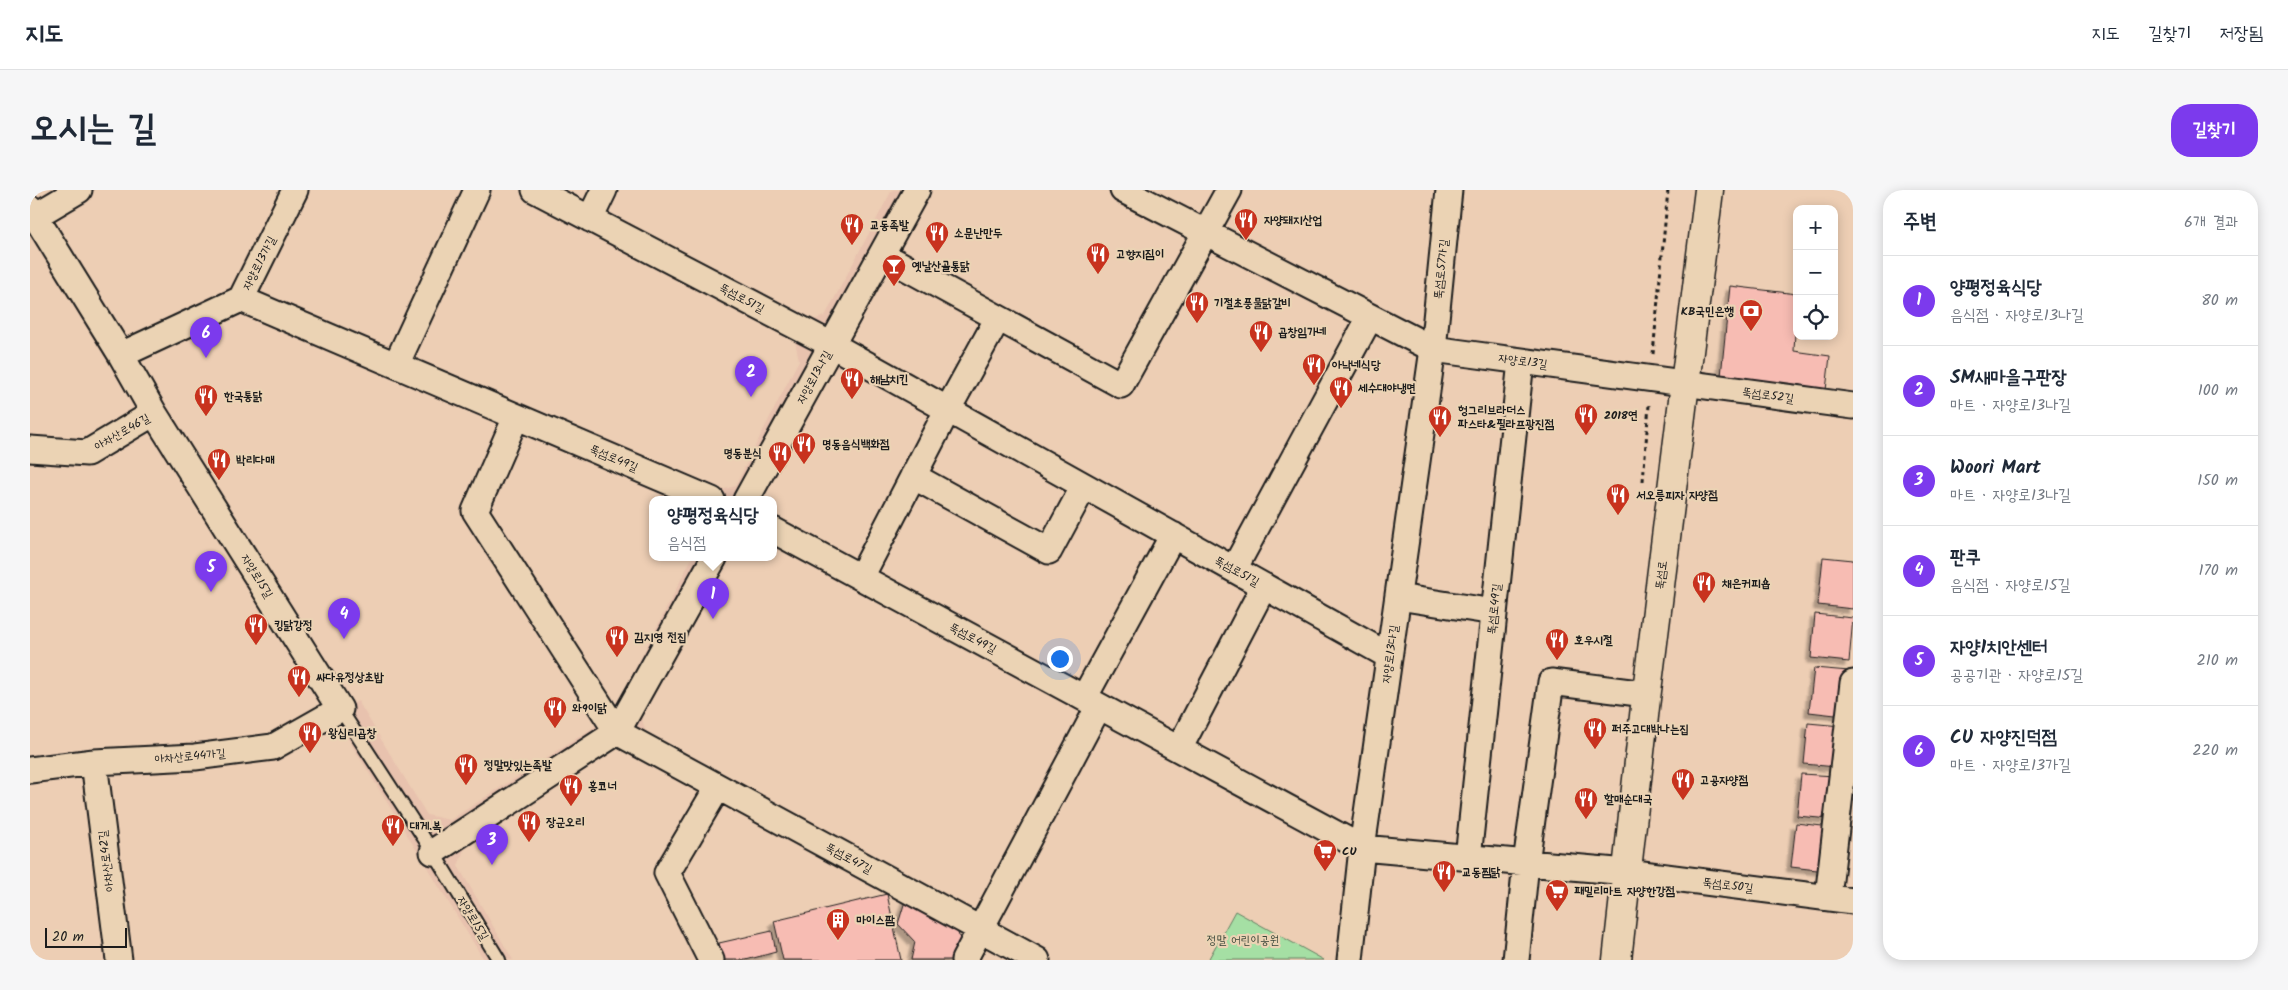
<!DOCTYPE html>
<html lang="ko">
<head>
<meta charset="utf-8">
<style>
  :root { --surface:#fff; --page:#f6f6f7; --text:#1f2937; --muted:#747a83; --line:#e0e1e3; --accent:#7c3aed }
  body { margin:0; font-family:Kalam,"Poor Story",sans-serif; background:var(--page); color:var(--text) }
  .controls { position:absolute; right:15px; top:15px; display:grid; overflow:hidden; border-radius:10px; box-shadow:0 2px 12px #0003 }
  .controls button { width:45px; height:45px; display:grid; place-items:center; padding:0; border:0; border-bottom:1px solid var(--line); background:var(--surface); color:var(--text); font:25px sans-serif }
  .scale { position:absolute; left:15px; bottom:12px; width:82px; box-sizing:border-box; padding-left:5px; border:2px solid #1c1c1c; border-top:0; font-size:14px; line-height:18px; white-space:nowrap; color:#1c1c1c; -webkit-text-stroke:4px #ebd3b4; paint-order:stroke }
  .you { position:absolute; left:1029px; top:468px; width:18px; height:18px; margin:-12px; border:4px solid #fff; border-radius:50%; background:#1a73e8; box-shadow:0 0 0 8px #1a73e833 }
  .badge { display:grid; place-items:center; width:32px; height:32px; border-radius:50%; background:var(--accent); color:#fff; font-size:16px; font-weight:700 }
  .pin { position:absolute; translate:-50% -41px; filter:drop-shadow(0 1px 2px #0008) }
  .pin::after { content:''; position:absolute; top:26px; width:18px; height:15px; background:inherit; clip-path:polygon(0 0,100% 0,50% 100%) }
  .popup { position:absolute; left:619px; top:306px; width:128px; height:65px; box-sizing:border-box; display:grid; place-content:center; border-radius:10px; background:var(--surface); filter:drop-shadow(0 1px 4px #0005); font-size:16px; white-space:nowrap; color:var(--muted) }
  .popup b { font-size:19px; color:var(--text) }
  .popup::after { content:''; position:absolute; left:50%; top:100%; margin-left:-10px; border:10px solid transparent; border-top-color:var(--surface) }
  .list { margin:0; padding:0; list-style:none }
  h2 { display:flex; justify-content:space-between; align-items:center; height:65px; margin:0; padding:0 20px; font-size:21px }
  h2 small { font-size:16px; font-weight:400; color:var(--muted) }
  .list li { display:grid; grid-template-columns:32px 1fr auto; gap:15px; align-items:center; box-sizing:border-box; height:90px; padding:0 20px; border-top:1px solid var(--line) }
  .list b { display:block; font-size:19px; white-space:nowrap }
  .list p { margin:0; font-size:16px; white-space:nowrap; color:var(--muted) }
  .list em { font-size:16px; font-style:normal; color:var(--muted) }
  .icon { flex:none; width:28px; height:28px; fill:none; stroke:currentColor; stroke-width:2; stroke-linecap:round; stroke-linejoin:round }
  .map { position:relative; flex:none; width:1823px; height:770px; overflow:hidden; border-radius:20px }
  header { display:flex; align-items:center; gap:30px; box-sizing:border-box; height:70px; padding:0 25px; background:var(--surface); border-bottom:1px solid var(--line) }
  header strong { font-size:24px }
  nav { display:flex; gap:28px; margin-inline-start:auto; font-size:18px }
  .intro { display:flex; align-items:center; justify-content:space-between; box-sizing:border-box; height:120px; padding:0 30px }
  h1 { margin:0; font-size:35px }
  .button { padding:12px 22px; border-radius:20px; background:var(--accent); color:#fff; font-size:18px; font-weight:700 }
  main { display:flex; gap:30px; padding:0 30px }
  aside { flex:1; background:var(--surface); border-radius:20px; box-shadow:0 2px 12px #0003 }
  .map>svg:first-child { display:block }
</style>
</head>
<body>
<header>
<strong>지도</strong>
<nav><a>지도</a><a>길찾기</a><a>저장됨</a></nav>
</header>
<div class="intro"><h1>오시는 길</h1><a class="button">길찾기</a></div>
<main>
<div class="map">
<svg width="1823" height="770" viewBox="0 0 1823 770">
  <defs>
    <filter id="shadow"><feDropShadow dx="-4.5" dy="4.5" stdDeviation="1" flood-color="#0004"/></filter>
  </defs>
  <rect width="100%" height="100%" fill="#edceb4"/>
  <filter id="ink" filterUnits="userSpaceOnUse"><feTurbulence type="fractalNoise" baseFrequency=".02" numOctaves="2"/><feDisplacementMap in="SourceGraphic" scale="10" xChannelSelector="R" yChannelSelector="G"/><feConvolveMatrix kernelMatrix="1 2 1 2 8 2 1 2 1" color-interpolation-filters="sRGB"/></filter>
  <g filter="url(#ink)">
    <path fill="#e8c2ae" d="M862 0H894L815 142 822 159 810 177 794 181 727 310H678L682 303 705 296 769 170 765 151 774 133 795 126Z
      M662 368H693L611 525 616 543 602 560 577 558 437 652 428 676 483 770H454L304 526 328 511 397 625 420 630 564 537 587 515Z"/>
    <path fill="#a5dfa4" stroke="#607e60" d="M1205 721 1294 770H1178Z"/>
    <path fill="#f7bcb3" stroke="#1c1c1c" filter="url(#shadow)" d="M1700 96 1767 104 1764 161 1800 166 1796 200 1691 186Z
      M1793 367 1823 370V419L1788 415Z
      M1785 424 1823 428 1819 472 1781 468Z
      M1784 478 1819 481 1814 526 1779 522Z
      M1778 533 1811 536 1806 577 1774 574Z
      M1771 584 1805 586 1800 629 1767 626Z
      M1766 633 1801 637 1796 681 1761 677Z
      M857 704 871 770H753L744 731Z
      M876 708 925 734 931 752 922 770H881L885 752 868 734Z
      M742 741 746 762 716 770H693L689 753Z"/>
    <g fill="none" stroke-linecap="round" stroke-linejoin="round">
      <g stroke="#1c1c1c" stroke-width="16">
        <path id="lane" d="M310 519 403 662 469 770"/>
      </g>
      <g stroke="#1c1c1c" stroke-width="29">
        <path id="street" d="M505 0 802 155 1359 466
          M1093 0 1403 159 1823 216
          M0 18 91 165 124 223 310 519 243 557 165 567 64 572 0 580
          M5 26 49 0
          M560 29 574 0
          M853 65 1091 195 1199 0
          M211 109 682 310
          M91 165 211 109 265 0
          M366 175 447 0
          M486 227 445 321 587 542 1007 770
          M0 259 57 263 124 223
          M883 286 1019 361 1054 296
          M716 310 887 0
          M743 340 1332 658 1597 682 1823 711
          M1204 379 1340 127
          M831 387 918 219 968 128
          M1368 407 1464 422
          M1054 508 1143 345
          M1149 559 1234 396
          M64 572 89 770
          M403 662 587 542 684 368
          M1438 668 1491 171
          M1798 707 1823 493
          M681 770 637 683 688 597
          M934 770 1069 516
          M1320 770 1332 658 1403 159 1419 0
          M1486 770 1496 673 1521 492 1616 504"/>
      </g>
      <g stroke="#1c1c1c" stroke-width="31">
        <path id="secondary" d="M1587 770 1615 517 1679 0"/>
      </g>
      <path stroke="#1c1c1c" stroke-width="3" stroke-dasharray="4 4" stroke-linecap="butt" d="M1623 164 1638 0
        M1613 291 1619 215"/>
      <use href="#lane" stroke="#ebd3b4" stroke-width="12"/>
      <use href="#street" stroke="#ebd3b4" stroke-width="25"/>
      <use href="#secondary" stroke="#ebd3b4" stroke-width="28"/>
    </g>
  </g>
  <defs>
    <g id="restaurant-pin" transform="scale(1.25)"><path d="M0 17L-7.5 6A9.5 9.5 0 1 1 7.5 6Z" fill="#c8321e" stroke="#ebd3b4"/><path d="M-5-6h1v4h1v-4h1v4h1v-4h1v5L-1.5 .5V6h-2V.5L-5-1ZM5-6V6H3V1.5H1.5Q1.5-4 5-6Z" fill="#fff"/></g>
    <g id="bar-pin" transform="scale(1.25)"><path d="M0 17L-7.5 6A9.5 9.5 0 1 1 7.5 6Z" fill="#c8321e" stroke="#ebd3b4"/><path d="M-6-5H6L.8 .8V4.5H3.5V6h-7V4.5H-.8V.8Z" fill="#fff"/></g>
    <g id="bank-pin" transform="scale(1.25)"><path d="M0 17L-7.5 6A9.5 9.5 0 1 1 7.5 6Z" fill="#c8321e" stroke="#ebd3b4"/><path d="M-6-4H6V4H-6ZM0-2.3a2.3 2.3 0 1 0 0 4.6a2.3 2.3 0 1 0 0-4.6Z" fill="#fff"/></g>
    <g id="supermarket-pin" transform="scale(1.25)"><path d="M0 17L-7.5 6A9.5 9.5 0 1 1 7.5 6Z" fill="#c8321e" stroke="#ebd3b4"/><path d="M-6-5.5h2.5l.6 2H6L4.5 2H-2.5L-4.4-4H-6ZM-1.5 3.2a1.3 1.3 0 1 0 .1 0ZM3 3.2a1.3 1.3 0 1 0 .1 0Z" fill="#fff"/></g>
    <g id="building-pin" transform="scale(1.25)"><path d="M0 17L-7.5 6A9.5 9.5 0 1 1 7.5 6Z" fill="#c8321e" stroke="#ebd3b4"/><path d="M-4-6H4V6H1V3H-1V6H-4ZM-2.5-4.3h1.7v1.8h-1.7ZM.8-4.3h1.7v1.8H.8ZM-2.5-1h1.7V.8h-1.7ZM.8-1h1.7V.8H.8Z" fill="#fff"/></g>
  </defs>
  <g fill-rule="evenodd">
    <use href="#restaurant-pin" x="1216" y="30"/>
    <use href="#restaurant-pin" x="822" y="35"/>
    <use href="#restaurant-pin" x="907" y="43"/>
    <use href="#restaurant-pin" x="1068" y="64"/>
    <use href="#bar-pin" x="864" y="76"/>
    <use href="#restaurant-pin" x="1167" y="113"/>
    <use href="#bank-pin" x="1721" y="121"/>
    <use href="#restaurant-pin" x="1231" y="142"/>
    <use href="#restaurant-pin" x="1284" y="175"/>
    <use href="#restaurant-pin" x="822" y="189"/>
    <use href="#restaurant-pin" x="1311" y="198"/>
    <use href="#restaurant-pin" x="176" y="206"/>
    <use href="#restaurant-pin" x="1556" y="225"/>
    <use href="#restaurant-pin" x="1410" y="227"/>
    <use href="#restaurant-pin" x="774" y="254"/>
    <use href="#restaurant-pin" x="750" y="263"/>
    <use href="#restaurant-pin" x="189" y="270"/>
    <use href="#restaurant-pin" x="1588" y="305"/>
    <use href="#restaurant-pin" x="1674" y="393"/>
    <use href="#restaurant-pin" x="226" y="435"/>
    <use href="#restaurant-pin" x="587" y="447"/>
    <use href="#restaurant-pin" x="1527" y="450"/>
    <use href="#restaurant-pin" x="269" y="487"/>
    <use href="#restaurant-pin" x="525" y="518"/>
    <use href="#restaurant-pin" x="1565" y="539"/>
    <use href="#restaurant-pin" x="280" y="543"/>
    <use href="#restaurant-pin" x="436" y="575"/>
    <use href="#restaurant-pin" x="1653" y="590"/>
    <use href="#restaurant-pin" x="541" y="596"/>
    <use href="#restaurant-pin" x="1556" y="609"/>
    <use href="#restaurant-pin" x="499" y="632"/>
    <use href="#restaurant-pin" x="363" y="636"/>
    <use href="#supermarket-pin" x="1295" y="661"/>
    <use href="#restaurant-pin" x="1414" y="682"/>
    <use href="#supermarket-pin" x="1527" y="701"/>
    <use href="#building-pin" x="808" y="730"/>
  </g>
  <g text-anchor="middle" stroke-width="4.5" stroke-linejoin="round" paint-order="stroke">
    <g font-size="12" font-weight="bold" fill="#1c1c1c" stroke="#ebd3b4" text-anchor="start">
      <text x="1234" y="34">자양돼지산업</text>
      <text x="840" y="39">교동족발</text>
      <text x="924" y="47">소문난만두</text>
      <text x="1086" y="68">고향지짐이</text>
      <text x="882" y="80">옛날산골통닭</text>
      <text x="1184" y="117">기절초풍물닭갈비</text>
      <text x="1704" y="125" text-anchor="end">KB국민은행</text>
      <text x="1248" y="146">곱창임가네</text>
      <text x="1302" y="179">아낙네식당</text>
      <text x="840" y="193">해남치킨</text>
      <text x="1328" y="202">세수대야냉면</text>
      <text x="194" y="210">한국통닭</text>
      <text x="1428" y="224">헝그리브라더스<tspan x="1428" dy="14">파스타&amp;필라프광진점</tspan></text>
      <text x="1574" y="229">2018연</text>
      <text x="792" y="258">명동음식백화점</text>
      <text x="732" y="267" text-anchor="end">명동분식</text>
      <text x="206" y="274">박리다매</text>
      <text x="1606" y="309">서오릉피자 자양점</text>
      <text x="1692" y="397">채은커피숍</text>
      <text x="244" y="439">킹닭강정</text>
      <text x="604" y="451">김지영 전집</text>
      <text x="1544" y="454">호우시절</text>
      <text x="286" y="491">싸다유정상초밥</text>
      <text x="542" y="522">와9이닭</text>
      <text x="1582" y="543">퍼주고대박나는집</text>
      <text x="298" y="547">왕십리곱창</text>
      <text x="454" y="579">정말맛있는족발</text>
      <text x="1670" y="594">고공자양점</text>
      <text x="558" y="600">홍코너</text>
      <text x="1574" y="613">할매순대국</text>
      <text x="516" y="636">장군오리</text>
      <text x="380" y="640">대게.복</text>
      <text x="1312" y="665">CU</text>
      <text x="1432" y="686">교동찜닭</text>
      <text x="1544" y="705">패밀리마트 자양한강점</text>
      <text x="826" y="734">마이스팜</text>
    </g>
    <g font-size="12" fill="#1c1c1c" stroke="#ebd3b4">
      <text transform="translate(229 73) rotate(-63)" y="4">자양로13가길</text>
      <text transform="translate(1411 79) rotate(-84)" y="4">뚝섬로57가길</text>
      <text transform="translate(712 108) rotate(28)" y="4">뚝섬로51길</text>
      <text transform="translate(1493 171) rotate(8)" y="4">자양로13길</text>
      <text transform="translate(784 187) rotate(-61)" y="4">자양로13나길</text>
      <text transform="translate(1738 205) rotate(8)" y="4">뚝섬로52길</text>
      <text transform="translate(92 242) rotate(-30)" y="4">아차산로46길</text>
      <text transform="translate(584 268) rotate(23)" y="4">뚝섬로49길</text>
      <text transform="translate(1207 381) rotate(29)" y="4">뚝섬로51길</text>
      <text transform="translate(1631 385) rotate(-83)" y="4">뚝섬로</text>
      <text transform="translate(227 386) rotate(58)" y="4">자양로15길</text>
      <text transform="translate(1464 419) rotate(-84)" y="4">뚝섬로49길</text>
      <text transform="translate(943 448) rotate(28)" y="4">뚝섬로49길</text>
      <text transform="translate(1360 464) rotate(-82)" y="4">자양로13다길</text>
      <text transform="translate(160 566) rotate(-5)" y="4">아차산로44가길</text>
      <text transform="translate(819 668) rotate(28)" y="4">뚝섬로47길</text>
      <text transform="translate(76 671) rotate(-97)" y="4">아차산로42길</text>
      <text transform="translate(1698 695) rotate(7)" y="4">뚝섬로50길</text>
      <text transform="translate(443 728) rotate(59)" y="4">자양로15길</text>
    </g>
    <g font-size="12" fill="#374337" stroke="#ebd3b4">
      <text x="1213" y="754">정말 어린이공원</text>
    </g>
  </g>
</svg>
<div class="controls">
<button>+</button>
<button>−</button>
<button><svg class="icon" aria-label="locate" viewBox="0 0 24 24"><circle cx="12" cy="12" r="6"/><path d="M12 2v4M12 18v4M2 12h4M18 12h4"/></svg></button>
</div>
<div class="scale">20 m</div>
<div class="you"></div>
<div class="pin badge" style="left:683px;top:429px">1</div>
<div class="popup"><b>양평정육식당</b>음식점</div>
<div class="pin badge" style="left:721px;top:207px">2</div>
<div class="pin badge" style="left:462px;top:675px">3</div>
<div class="pin badge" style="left:314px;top:449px">4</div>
<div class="pin badge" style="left:181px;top:402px">5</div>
<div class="pin badge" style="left:176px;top:168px">6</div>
</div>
<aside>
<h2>주변<small>6개 결과</small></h2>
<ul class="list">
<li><span class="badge">1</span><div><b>양평정육식당</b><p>음식점 · 자양로13나길</p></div><em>80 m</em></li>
<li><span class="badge">2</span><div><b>SM새마을구판장</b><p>마트 · 자양로13나길</p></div><em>100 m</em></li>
<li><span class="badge">3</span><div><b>Woori Mart</b><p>마트 · 자양로13나길</p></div><em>150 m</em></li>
<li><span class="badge">4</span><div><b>판쿠</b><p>음식점 · 자양로15길</p></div><em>170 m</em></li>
<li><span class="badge">5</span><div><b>자양1치안센터</b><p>공공기관 · 자양로15길</p></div><em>210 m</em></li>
<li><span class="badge">6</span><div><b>CU 자양진덕점</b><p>마트 · 자양로13가길</p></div><em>220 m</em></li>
</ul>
</aside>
</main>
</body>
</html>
